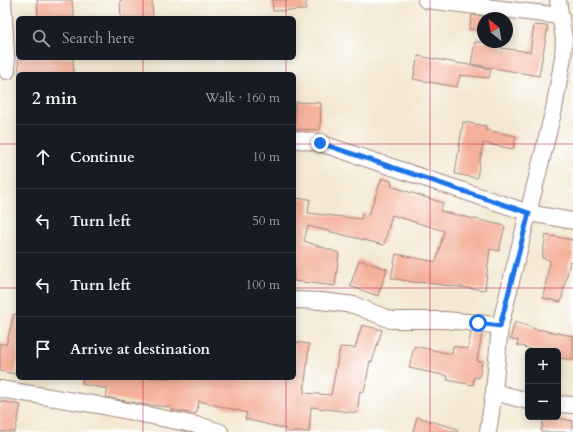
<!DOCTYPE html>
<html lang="en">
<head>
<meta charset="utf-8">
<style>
  :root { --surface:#171b24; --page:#20242c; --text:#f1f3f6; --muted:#9ea1a6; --line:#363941 }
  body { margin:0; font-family:Cardo,serif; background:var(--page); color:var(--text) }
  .controls { position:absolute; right:12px; bottom:12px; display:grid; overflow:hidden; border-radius:6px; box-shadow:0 2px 10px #0003 }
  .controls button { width:36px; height:36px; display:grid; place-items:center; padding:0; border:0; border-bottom:1px solid var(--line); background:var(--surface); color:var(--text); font:20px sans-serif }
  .compass { position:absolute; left:477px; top:12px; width:36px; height:36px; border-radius:50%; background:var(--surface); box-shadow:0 2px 10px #0003; rotate:329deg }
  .stop { position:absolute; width:12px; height:12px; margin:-9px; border:3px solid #1a73e8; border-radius:50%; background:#fff }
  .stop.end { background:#1a73e8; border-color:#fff; box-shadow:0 1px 4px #0008 }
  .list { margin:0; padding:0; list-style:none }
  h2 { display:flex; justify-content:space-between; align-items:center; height:52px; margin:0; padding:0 16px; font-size:17px }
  h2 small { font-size:13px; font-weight:400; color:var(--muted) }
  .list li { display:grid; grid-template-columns:26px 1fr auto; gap:12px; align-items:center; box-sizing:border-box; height:64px; padding:0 16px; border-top:1px solid var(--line) }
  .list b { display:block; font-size:15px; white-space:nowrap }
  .list em { font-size:13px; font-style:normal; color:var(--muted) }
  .icon { flex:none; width:22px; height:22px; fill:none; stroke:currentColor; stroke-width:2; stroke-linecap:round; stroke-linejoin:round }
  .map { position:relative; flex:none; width:573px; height:432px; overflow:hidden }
  .search { position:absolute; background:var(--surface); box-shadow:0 2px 10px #0003; left:16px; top:16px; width:280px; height:44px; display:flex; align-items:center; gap:10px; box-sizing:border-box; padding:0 14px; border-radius:6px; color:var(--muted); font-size:15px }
  .panel { position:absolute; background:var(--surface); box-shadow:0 2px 10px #0003; left:16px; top:72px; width:280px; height:308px; border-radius:6px }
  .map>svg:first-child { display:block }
</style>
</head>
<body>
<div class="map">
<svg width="573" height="432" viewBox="0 0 573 432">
  <rect width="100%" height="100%" fill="#fff"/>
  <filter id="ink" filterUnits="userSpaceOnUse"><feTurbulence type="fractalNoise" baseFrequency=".025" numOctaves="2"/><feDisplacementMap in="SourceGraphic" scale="8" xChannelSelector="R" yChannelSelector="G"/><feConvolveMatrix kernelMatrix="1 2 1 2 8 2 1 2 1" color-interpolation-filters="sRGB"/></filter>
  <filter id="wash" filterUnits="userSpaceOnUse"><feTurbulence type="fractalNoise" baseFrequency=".012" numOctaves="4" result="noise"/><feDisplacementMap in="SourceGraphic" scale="16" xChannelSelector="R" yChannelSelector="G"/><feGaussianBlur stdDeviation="0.9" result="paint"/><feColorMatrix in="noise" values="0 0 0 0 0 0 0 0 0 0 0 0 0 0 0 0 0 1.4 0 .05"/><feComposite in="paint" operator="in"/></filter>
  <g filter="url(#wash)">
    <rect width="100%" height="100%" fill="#f3e8d1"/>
    <g id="blocks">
      <path fill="#f4b09a" d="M37 0H72L74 18H38Z
        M120 0H152L153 18H121Z
        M272 0H306V10L273 11Z
        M472 15 483 16V31L469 29Z
        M534 25 548 26 539 76 471 64 475 42H502L501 48 530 52Z
        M418 56 491 69 489 78 460 75 457 87 413 79Z
        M18 58H73L74 74H19Z
        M295 102 321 103 320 130 295 129Z
        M463 122 486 126 485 130 516 136 513 149 483 143 477 178 455 174Z
        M382 178 392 182 391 186 443 203 440 211 505 226 499 251 490 249 485 290 418 282V283L391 278 396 254 436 262 444 231 392 215 384 245 308 226 304 241 339 253 335 286 294 281V198L310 199 308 213 361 219 362 213 369 214Z
        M546 235 573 240V262L570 261 561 302 543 298 550 260 542 258Z
        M359 260 387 269 378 296 350 286Z
        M14 314 18 315V359L15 374 0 371V343L6 345Z
        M515 322 531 327V328L573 336V360L558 358V351H538L517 345 518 341 510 339Z
        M362 325 382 330 372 362 370 361 364 392 360 391 357 413 311 407 309 432H286V429L245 419 247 413 199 401 196 414 171 410V407L146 405 106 397 108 389 82 384 83 378H294V342L309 344 304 393 331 395 340 347 355 348Z
        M471 332 482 333 477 361 482 362 479 378 474 377 473 385 447 380 448 376 409 368 414 346 452 354 453 346 468 349Z
        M0 401 21 405 15 432H0Z
        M417 417 458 429 457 432H413Z
        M544 417H552L573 421 571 432H541Z"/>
    </g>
  </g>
  <g filter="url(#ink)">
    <use href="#blocks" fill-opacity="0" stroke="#9e847e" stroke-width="1"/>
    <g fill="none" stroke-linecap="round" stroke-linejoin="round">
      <g stroke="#9e847e" stroke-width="18">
        <path id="street" d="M3 0 7 71
          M426 0 561 16
          M294 139 320 143 529 213 573 221
          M294 300 321 301 354 305 391 320H445L478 323 500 326
          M0 389 98 405 201 426 220 432
          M494 392 528 401
          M558 404 573 405
          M488 432 494 392 500 326 554 109 563 57 564 39 558 0"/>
      </g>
      <use href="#street" stroke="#fff" stroke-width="16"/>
    </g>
  </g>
  <g fill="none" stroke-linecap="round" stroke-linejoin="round" filter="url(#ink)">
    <path stroke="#1a73e8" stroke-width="5" d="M320 143 529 213 500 326 478 323"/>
  </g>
  <path fill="none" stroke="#c2185b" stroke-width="1" stroke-opacity="0.55" d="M143 0V18M286 0V18M430 0V432M143 58V74M286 58V74M0 144H18M294 144H573M0 288H18M294 288H573M143 378V432M286 378V432"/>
</svg>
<div class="controls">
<button>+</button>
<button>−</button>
</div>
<svg class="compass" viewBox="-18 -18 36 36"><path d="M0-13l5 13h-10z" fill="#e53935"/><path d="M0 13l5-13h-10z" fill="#9ea1a6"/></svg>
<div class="stop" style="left:478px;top:323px"></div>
<div class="stop end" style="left:320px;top:143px"></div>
<div class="search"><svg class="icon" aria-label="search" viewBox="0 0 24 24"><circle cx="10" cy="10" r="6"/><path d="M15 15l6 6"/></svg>Search here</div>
<section class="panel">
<h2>2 min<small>Walk · 160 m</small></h2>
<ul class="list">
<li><svg class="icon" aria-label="ahead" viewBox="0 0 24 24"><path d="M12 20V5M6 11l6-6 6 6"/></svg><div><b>Continue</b></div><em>10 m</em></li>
<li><svg class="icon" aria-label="left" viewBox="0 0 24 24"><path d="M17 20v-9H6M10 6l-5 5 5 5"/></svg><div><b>Turn left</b></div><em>50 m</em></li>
<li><svg class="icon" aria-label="left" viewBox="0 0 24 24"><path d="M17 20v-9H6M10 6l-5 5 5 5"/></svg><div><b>Turn left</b></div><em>100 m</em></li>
<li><svg class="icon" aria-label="arrive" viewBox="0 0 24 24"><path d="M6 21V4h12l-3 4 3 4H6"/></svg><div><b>Arrive at destination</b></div></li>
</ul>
</section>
</div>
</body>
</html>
